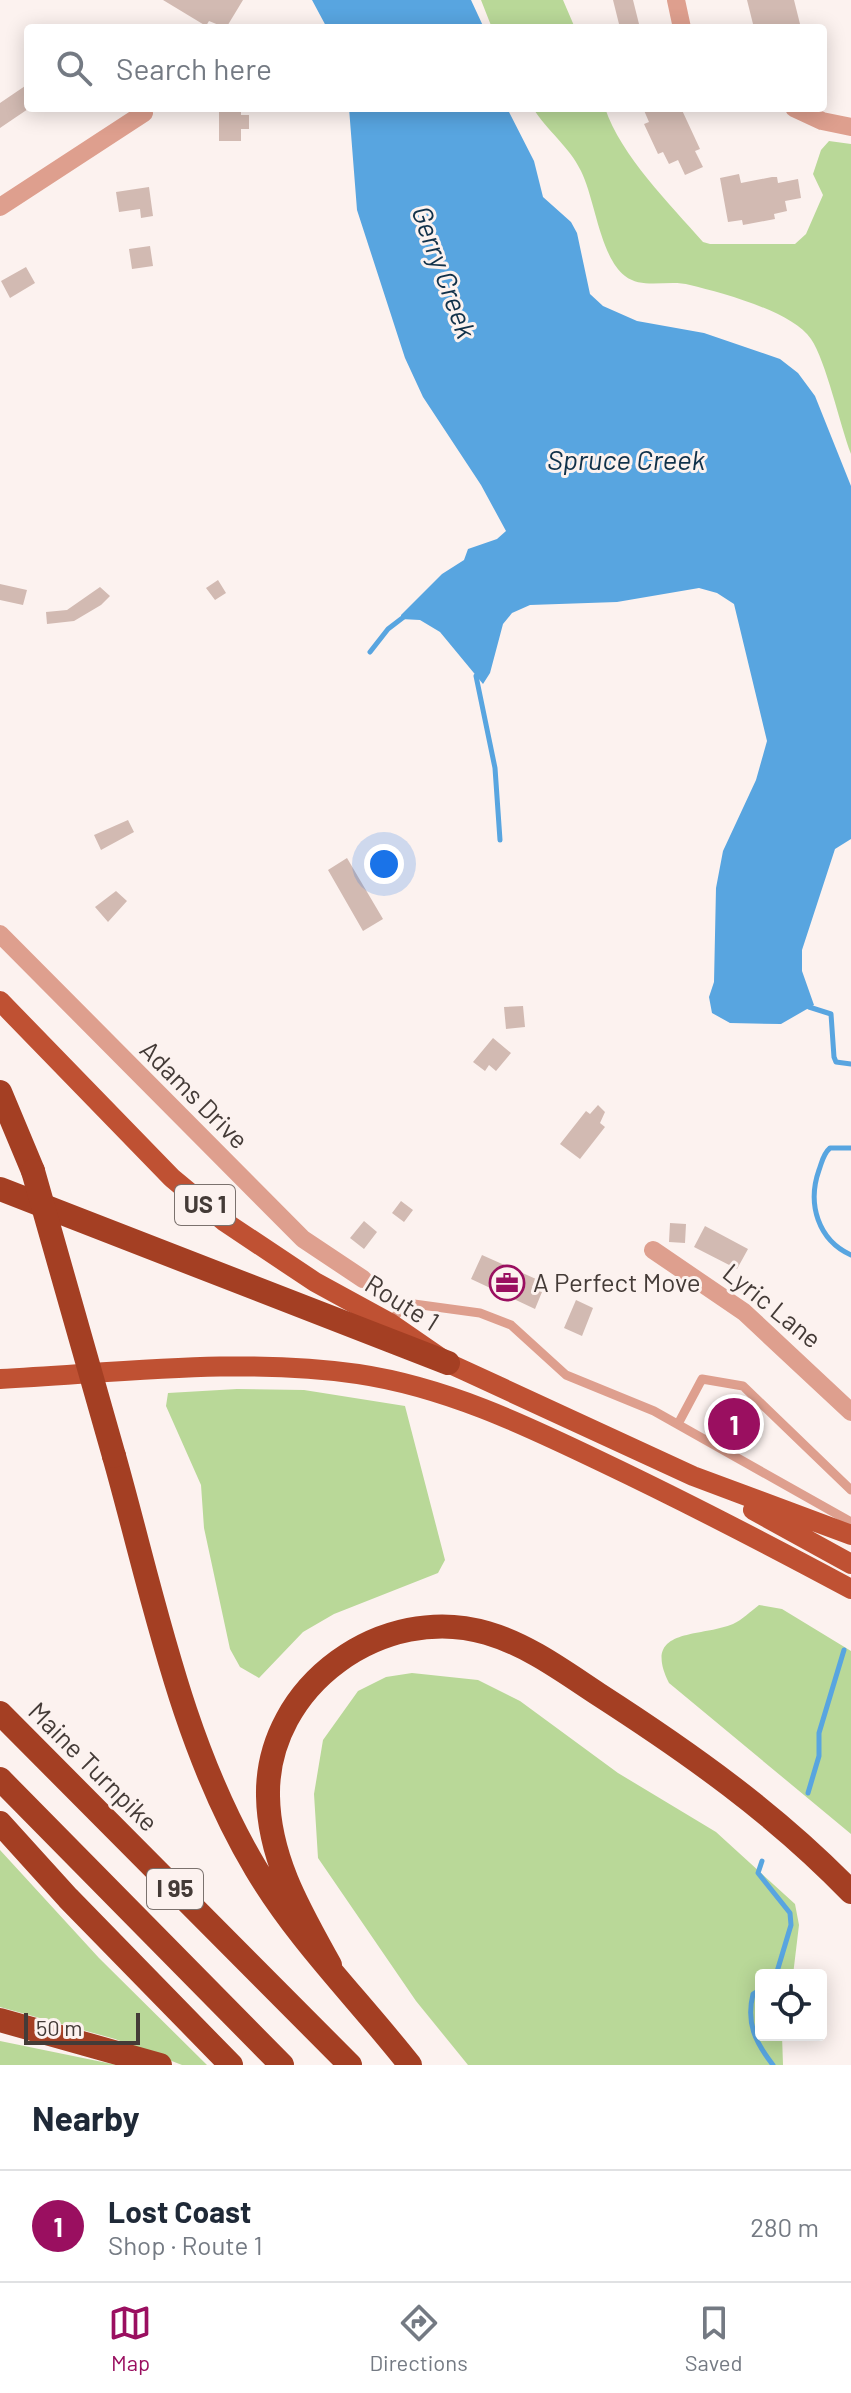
<!DOCTYPE html>
<html lang="en">
<head>
<meta charset="utf-8">
<style>
  :root { --surface:#fff; --page:#f2f2f3; --text:#1f2937; --muted:#747a83; --line:#e0e1e3; --accent:#9a0f60 }
  body { margin:0; font-family:Barlow,sans-serif; background:var(--page); color:var(--text) }
  .controls { position:absolute; right:24px; bottom:24px; display:grid; overflow:hidden; border-radius:8px; box-shadow:0 4px 20px #0003 }
  .controls button { width:72px; height:72px; display:grid; place-items:center; padding:0; border:0; border-bottom:2px solid var(--line); background:var(--surface); color:var(--text); font:40px sans-serif }
  .scale { position:absolute; left:24px; bottom:20px; width:116px; box-sizing:border-box; padding-left:8px; border:4px solid #443b37; border-top:0; font-size:22px; line-height:28px; white-space:nowrap; color:#443b37; -webkit-text-stroke:6px #fcf2ef; paint-order:stroke }
  .you { position:absolute; left:384px; top:864px; width:28px; height:28px; margin:-20px; border:6px solid #fff; border-radius:50%; background:#1a73e8; box-shadow:0 0 0 12px #1a73e833 }
  .badge { display:grid; place-items:center; width:52px; height:52px; border-radius:50%; background:var(--accent); color:#fff; font-size:26px; font-weight:700 }
  .pin { position:absolute; translate:-50% -50%; border:4px solid #fff; box-shadow:0 2px 8px #0006 }
  .list { margin:0; padding:0; list-style:none }
  h2 { display:flex; justify-content:space-between; align-items:center; height:104px; margin:0; padding:0 32px; font-size:34px }
  h2 small { font-size:26px; font-weight:400; color:var(--muted) }
  .list li { display:grid; grid-template-columns:52px 1fr auto; gap:24px; align-items:center; box-sizing:border-box; height:112px; padding:0 32px; border-top:2px solid var(--line) }
  .list b { display:block; font-size:30px; white-space:nowrap }
  .list p { margin:0; font-size:26px; white-space:nowrap; color:var(--muted) }
  .list em { font-size:26px; font-style:normal; color:var(--muted) }
  .icon { flex:none; width:44px; height:44px; fill:none; stroke:currentColor; stroke-width:2; stroke-linecap:round; stroke-linejoin:round }
  .map { position:relative; flex:none; width:851px; height:2065px; overflow:hidden }
  .search { position:absolute; background:var(--surface); box-shadow:0 4px 20px #0003; left:24px; right:24px; top:24px; height:88px; display:flex; align-items:center; gap:20px; box-sizing:border-box; padding:0 28px; border-radius:8px; color:var(--muted); font-size:30px }
  .sheet { height:216px; background:var(--surface) }
  nav { display:flex; justify-content:space-around; align-items:center; box-sizing:border-box; height:112px; border-top:2px solid var(--line); background:var(--surface); font-size:22px; color:var(--muted) }
  nav a { display:grid; justify-items:center; gap:4px }
  nav .on { color:var(--accent) }
  .map>svg:first-child { display:block }
</style>
</head>
<body>
<div class="map">
<svg width="851" height="2065" viewBox="0 0 851 2065">
  <rect width="100%" height="100%" fill="#fcf2ef"/>
  <path fill="#b9d898" d="M481 0H563L575 28H492Z
    M533 108H605C621 156 670 204 703 242L710 244H795L806 234 823 195 813 174 821 150 829 141 851 144V454C840 425 826 361 811 339 792 311 722 293 690 285 669 279 643 290 625 276 600 257 595 199 581 171 569 146 547 131 533 108Z
    M237 1389 304 1390 405 1406 445 1560 438 1573 334 1614 303 1632 259 1678 240 1667 230 1649 204 1528 201 1485 166 1406 168 1393Z
    M759 1605 782 1609 851 1651V1834L669 1683C641 1627 699 1638 733 1624 742 1620 751 1611 759 1605Z
    M412 1673 478 1680 520 1701 618 1773 716 1832 795 1904 799 1925 793 1975H761V2035H782L783 2065H468L416 2001 318 1858 314 1794 323 1740 358 1691 386 1677Z
    M0 1850 99 1958 207 2065H182L115 2039 0 2007Z
    M0 2041 117 2065H0Z"/>
  <path fill="#58a5e0" d="M312 0H471L484 28H327Z
    M349 108H507L534 161 543 197 571 222 577 233 590 294 603 306 637 321 704 333 780 359 798 373 815 396 851 486V839L835 849 802 950V971L814 1005 781 1024 730 1023 712 1013 709 997 714 982 716 888 723 851 756 780 767 741 734 604 717 593 699 588 617 602 530 605 512 613 503 624 490 673 483 684 440 632 420 620 401 619V615L442 574 464 560 468 549 497 539 506 531 481 485 423 397 405 358 357 210Z"/>
  <g fill="none" stroke-linecap="round" stroke-linejoin="round">
    <path stroke="#58a5e0" stroke-width="5" d="M370 652 388 629 405 616
      M476 676 495 768 500 840
      M809 1007 831 1014 834 1057 836 1062 851 1064
      M851 1148H830C823 1154 822 1162 819 1170 807 1204 818 1240 851 1255
      M808 1793 819 1756V1733L844 1650
      M762 1861 758 1873 790 1913 791 1925 776 1975
      M761 1989 753 1994C746 2023 755 2042 773 2065"/>
  </g>
  <path fill="#d2bab2" d="M163 0H243L226 28 209 21 206 26Z
    M613 0H633L640 28H620Z
    M747 0H794L801 28H754Z
    M28 84V109L0 128V103Z
    M219 108H241V115H249V129H241V141H219Z
    M643 108H681L700 149 695 151 703 167 685 175 678 160 669 164 663 152 658 154 644 124 649 122Z
    M739 174 741 183 772 177H777L778 183 798 179 801 198 785 201 787 211 774 214 775 219 743 225 742 220 728 222 720 178Z
    M149 187 153 216 141 218 140 209 119 212 116 192Z
    M150 246 153 266 132 269 129 249Z
    M26 267 35 283 10 298 1 281Z
    M218 580 226 593 215 600 206 588Z
    M0 584 27 590 23 605 0 600Z
    M100 587 110 596 101 605 74 621 47 624 46 612 67 610Z
    M128 820 134 832 101 850 94 835Z
    M347 858 383 919 363 931 328 870Z
    M116 891 127 901 108 922 95 907Z
    M523 1006 525 1027 506 1029 504 1007Z
    M493 1038 511 1053 496 1071 489 1065 485 1071 473 1062Z
    M598 1105 605 1112 600 1123 605 1127 580 1159 560 1144 586 1111 590 1114Z
    M401 1201 413 1210 404 1222 392 1213Z
    M364 1221 377 1232 364 1249 350 1238Z
    M670 1223 686 1224 685 1243 669 1242Z
    M705 1226 748 1249 737 1269 694 1247Z
    M482 1255 536 1279 532 1287 542 1292 535 1309 471 1279Z
    M576 1300 593 1308 582 1336 564 1328Z
    M728 1408 751 1419 741 1441 717 1429Z"/>
  <g fill="none" stroke-linecap="round" stroke-linejoin="round">
    <path stroke="#bbb2ae" stroke-width="3" stroke-dasharray="6 4" stroke-linecap="butt" d="M378 1288 396 1298"/>
    <path stroke="#de9f8e" stroke-width="9" d="M390 1323 400 1310 414 1304 480 1313 511 1325 566 1375 654 1411 851 1522
      M678 1424 702 1379 743 1386 851 1490"/>
    <path stroke="#de9f8e" stroke-width="18" d="M676 0 682 28
      M794 108 822 121 851 127
      M0 207 144 113
      M0 934 303 1239 363 1279
      M653 1250 744 1312 851 1412"/>
    <path stroke="#bf5133" stroke-width="20" d="M0 1001 172 1178 225 1222 315 1282 390 1323 448 1363 693 1476 851 1535
      M0 1379C117 1373 241 1357 358 1374 445 1387 523 1424 602 1462 686 1502 769 1545 851 1589
      M753 1510 851 1564"/>
    <path stroke="#a43f23" stroke-width="24" d="M0 1092 33 1171
      M0 1189 448 1363
      M114 1456C153 1594 181 1744 256 1869 298 1940 359 2000 410 2065
      M0 1713 350 2065
      M0 1779 282 2065
      M0 1823 68 1898 231 2065
      M330 1965C300 1911 269 1859 268 1796 266 1685 384 1602 487 1633 528 1645 563 1671 598 1694 688 1752 776 1814 851 1892
      M0 2020 160 2065"/>
    <path stroke="#a43f23" stroke-width="24" d="M33 1171 114 1456"/>
  </g>
  <defs>
    <g id="office-ring" transform="scale(1.8)"><circle r="9.5" fill="#fcf2ef" stroke="#9a0f60" stroke-width="1.5"/><path d="M-6-3h4V-5.5h4V-3h4V5H-6ZM-1-4.5V-3h2v-1.5ZM-6 0V1H6V0Z" fill="#9a0f60"/></g>
  </defs>
  <g fill-rule="evenodd">
    <use href="#office-ring" x="507" y="1283"/>
  </g>
  <g text-anchor="middle" stroke-width="6" stroke-linejoin="round" paint-order="stroke">
    <g fill="#fcf2ef" stroke="#7b726e" stroke-width="2">
      <rect x="175" y="1185" width="60" height="40" rx="6"/>
      <rect x="147" y="1869" width="56" height="40" rx="6"/>
    </g>
    <g font-size="24" font-weight="bold" fill="#443b37">
      <text x="205" y="1213">US 1</text>
      <text x="175" y="1897">I 95</text>
    </g>
    <g font-size="26" fill="#443b37" stroke="#fcf2ef">
      <text transform="translate(194 1095) rotate(45)" y="9">Adams Drive</text>
      <text transform="translate(402 1303) rotate(32)" y="9">Route 1</text>
      <text transform="translate(772 1306) rotate(39)" y="9">Lyric Lane</text>
      <text transform="translate(93 1767) rotate(45)" y="9">Maine Turnpike</text>
    </g>
    <g font-size="26" fill="#443b37" stroke="#fcf2ef" text-anchor="start">
      <text x="533" y="1292">A Perfect Move</text>
    </g>
    <g font-size="28" font-style="italic" fill="#10314a" stroke="#fcf2ef">
      <text transform="translate(444 272) rotate(70)" y="10">Gerry Creek</text>
      <text x="626" y="470">Spruce Creek</text>
    </g>
  </g>
</svg>
<div class="controls">
<button><svg class="icon" aria-label="locate" viewBox="0 0 24 24"><circle cx="12" cy="12" r="6"/><path d="M12 2v4M12 18v4M2 12h4M18 12h4"/></svg></button>
</div>
<div class="scale">50 m</div>
<div class="you"></div>
<div class="pin badge" style="left:734px;top:1424px">1</div>
<div class="search"><svg class="icon" aria-label="search" viewBox="0 0 24 24"><circle cx="10" cy="10" r="6"/><path d="M15 15l6 6"/></svg>Search here</div>
</div>
<section class="sheet">
<h2>Nearby<small></small></h2>
<ul class="list">
<li><span class="badge">1</span><div><b>Lost Coast</b><p>Shop · Route 1</p></div><em>280 m</em></li>
</ul>
</section>
<nav>
<a class="on"><svg class="icon" aria-label="map" viewBox="0 0 24 24"><path d="M3 6l6-2 6 2 6-2v14l-6 2-6-2-6 2zM9 4v14M15 6v14"/></svg>Map</a>
<a><svg class="icon" aria-label="directions" viewBox="0 0 24 24"><path d="M12 3l9 9-9 9-9-9zM9 14v-3h6M13 9l2 2-2 2"/></svg>Directions</a>
<a><svg class="icon" aria-label="saved" viewBox="0 0 24 24"><path d="M7 4h10v16l-5-4-5 4z"/></svg>Saved</a>
</nav>
</body>
</html>
